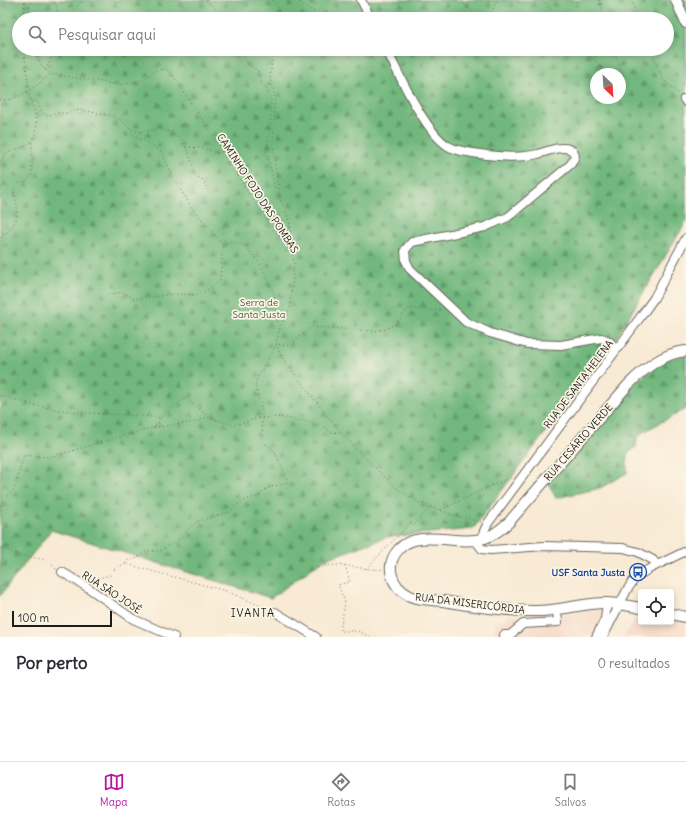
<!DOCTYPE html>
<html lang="pt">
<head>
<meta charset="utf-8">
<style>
  :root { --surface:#fff; --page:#f2f2f3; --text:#2b2b33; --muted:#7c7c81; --line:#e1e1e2; --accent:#b5179e }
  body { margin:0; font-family:Delius,sans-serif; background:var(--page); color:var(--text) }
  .controls { position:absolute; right:12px; bottom:12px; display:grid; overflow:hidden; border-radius:4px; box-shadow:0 2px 6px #0003 }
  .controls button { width:36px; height:36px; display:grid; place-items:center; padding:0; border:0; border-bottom:1px solid var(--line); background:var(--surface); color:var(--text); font:20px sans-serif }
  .compass { position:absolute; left:590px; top:68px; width:36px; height:36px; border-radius:50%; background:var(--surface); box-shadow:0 2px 6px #0003; rotate:155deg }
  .scale { position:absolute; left:12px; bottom:10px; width:100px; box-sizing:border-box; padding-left:4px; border:2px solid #1c1c1c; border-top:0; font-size:11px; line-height:14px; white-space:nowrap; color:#1c1c1c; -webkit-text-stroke:3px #fcf5e5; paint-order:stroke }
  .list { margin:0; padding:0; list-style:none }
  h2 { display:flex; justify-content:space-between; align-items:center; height:52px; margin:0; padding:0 16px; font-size:17px }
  h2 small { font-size:13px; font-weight:400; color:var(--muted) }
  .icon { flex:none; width:22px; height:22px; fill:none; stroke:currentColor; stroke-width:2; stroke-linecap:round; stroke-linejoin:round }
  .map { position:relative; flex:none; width:686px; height:637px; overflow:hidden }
  .search { position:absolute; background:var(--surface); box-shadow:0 2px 6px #0003; left:12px; right:12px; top:12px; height:44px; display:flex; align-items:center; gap:10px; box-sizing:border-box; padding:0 14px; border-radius:22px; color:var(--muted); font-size:15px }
  .sheet { height:124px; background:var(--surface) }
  nav { display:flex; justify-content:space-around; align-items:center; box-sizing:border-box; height:56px; border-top:1px solid var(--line); background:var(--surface); font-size:11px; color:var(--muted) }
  nav a { display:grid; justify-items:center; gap:2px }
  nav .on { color:var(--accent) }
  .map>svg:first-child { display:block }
</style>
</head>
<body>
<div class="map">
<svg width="686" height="637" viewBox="0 0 686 637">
  <defs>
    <pattern id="forest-firs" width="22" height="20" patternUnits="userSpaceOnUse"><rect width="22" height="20" fill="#72b87e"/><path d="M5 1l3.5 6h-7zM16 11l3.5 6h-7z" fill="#5d9566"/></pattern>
  </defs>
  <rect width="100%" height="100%" fill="#fcf5e5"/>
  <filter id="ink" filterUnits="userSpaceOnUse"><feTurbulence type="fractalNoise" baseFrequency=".025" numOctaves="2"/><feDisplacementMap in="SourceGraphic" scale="8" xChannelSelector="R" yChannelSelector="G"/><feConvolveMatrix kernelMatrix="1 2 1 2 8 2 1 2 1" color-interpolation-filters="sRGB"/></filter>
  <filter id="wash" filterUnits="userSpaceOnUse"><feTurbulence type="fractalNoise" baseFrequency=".012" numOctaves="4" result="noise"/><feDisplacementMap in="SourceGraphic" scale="16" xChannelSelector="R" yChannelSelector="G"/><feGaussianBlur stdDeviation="0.9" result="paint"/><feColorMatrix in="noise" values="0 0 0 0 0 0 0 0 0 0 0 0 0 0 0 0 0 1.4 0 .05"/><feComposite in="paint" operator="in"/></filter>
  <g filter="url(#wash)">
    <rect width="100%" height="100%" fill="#f8ead4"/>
    <path fill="#f5d3c1" d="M587 610H615L601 637H494L495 623 508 618V615L536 617 563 615Z
      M638 613 641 614V622H671V619L686 622V637H623L637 618Z"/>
    <path fill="url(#forest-firs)" stroke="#476a4d" fill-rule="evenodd" d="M0 0H686V222L616 338 473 529 387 537 323 560 271 598 51 530 0 596ZM19 19H667V49H19ZM596 74H620V98H596Z
      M686 355V409L643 432 637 438 636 447 627 454V473L600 488 556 498 548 483 631 386 663 361Z"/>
  </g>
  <g filter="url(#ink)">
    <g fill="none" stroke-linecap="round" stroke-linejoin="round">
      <g stroke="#69645c" stroke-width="10">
        <path id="minor" d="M361 0 371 19
          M386 49C399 74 425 132 448 146 458 152 475 153 487 155 504 157 522 158 538 154 548 151 564 144 573 151L575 156 571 164 508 217 485 227 412 242 405 250 406 261 410 269 466 322 490 333 527 344 561 345 601 338C609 340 613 343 615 351
          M684 99 686 102
          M483 538 484 531 488 523 634 326 654 298 686 238
          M475 540 482 549 491 550 544 546 623 548 638 552 653 560 657 565
          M62 572 87 587 133 619 174 637
          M275 612 316 637
          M504 635H510L523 624 558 622 557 610
          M596 637 605 619 607 603
          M603 637 627 590 636 577 649 569 686 551"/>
      </g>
      <g stroke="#69645c" stroke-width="12">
        <path id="major" d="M676 0 686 23
          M641 608C629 606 617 603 605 603 581 603 558 612 533 611 503 611 472 606 443 601 433 600 419 600 410 596 391 587 384 565 399 549 416 530 452 543 475 540 489 539 499 531 509 522L628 385C644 369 663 353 686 351
          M671 614 686 617"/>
      </g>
      <path stroke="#69645c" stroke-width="1" stroke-dasharray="1 3" stroke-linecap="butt" d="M206 0C213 6 218 13 225 19
        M273 0 279 9 277 19
        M297 0 324 19
        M462 0 467 7 480 19
        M543 0 559 19
        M599 0 605 19
        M631 0 639 19
        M23 19 25 0
        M29 19 30 0
        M49 19 56 15 57 8 54 0
        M70 19 72 11 83 0
        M487 19 489 18 497 0
        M24 49 28 84 30 88
        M35 49C38 60 41 68 51 74L122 85 141 81 156 70 165 69 171 72 208 129 224 151 249 195 293 256 294 263 290 308 280 328 276 342 280 355 341 433 379 472 399 490 420 503 453 515 481 522
        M243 49C245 61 246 64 257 70L262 84 265 87 271 98 270 130 266 150 277 197C291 212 291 236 293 255
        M273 49 270 79 275 97 273 143 277 181 281 201
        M357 49 368 58 377 49
        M586 49 607 74
        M614 49 624 83 620 88
        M651 49 662 78 679 94
        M45 70 49 63 54 49
        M0 99C16 104 38 84 50 75
        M31 101H37L43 114 48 116 54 113H67L79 110 115 116 130 128 139 132 159 129 170 132 179 137 187 149 193 165V171L195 176 202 179 208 190
        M186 147 205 148 216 153 224 151
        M0 164 5 154C12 149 22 149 28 144 44 133 33 105 27 91
        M0 238C19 223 21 214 13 191L17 184 27 181 32 175V140
        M223 245 229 241 244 245 262 266 274 294 277 320 280 328
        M107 295 123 292 135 299 175 294 197 295 213 287 220 279 223 245 192 208 173 177 162 152 132 134 130 128
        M0 396C18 400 35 406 53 409 89 415 125 413 160 418L175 405 186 398 209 417 233 425 243 423 257 418 278 417 294 419 321 425 331 432 341 433
        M152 428 158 423 160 418
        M0 510 3 500 14 490 24 455 50 457 151 428 196 422 208 417
        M441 510 488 487 511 478
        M0 548 20 555 47 560 56 569
        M126 564 128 560 138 558 146 551H160L181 538 189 528 198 521 230 512 242 501 259 496 267 488 287 483V479L275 451 262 441V411L255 386 257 378 277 344 287 346 296 341 304 332 313 327 374 331 386 329 397 323 406 311 410 308 433 311 442 309
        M345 565 350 582 338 585 345 602 340 631H357L372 637
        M317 568C344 560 357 571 383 569
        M366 569 410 523 414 525 430 507
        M90 580 111 575 116 567 126 564 226 591 268 609"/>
      <use href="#minor" stroke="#fff" stroke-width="8"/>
      <use href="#major" stroke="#fff" stroke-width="10"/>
    </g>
  </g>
  <defs>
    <g id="bus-ring" transform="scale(0.9)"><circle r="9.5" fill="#fcf5e5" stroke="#1a4fb4" stroke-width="1.5"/><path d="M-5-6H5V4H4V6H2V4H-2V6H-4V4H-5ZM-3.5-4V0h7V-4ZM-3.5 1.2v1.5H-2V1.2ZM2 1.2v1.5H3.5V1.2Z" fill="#1a4fb4"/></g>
  </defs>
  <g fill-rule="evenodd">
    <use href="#bus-ring" x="638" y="572"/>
  </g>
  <g text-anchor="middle" stroke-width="3.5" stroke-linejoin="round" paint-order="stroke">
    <g font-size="10" fill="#1c1c1c" stroke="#fcf5e5">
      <text transform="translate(258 193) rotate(57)" y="4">CAMINHO FOJO DAS POMBAS</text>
      <text transform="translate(578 384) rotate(-53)" y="4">RUA DE SANTA HELENA</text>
      <text transform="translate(578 442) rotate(-49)" y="4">RUA CESÁRIO VERDE</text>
      <text transform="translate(112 592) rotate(33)" y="4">RUA SÃO JOSÉ</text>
      <text transform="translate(470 603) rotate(7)" y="4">RUA DA MISERICÓRDIA</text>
    </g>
    <g font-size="10" fill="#445e46" stroke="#fcf5e5">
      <text x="259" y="306">Serra de<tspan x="259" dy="12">Santa Justa</tspan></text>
    </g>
    <g font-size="10" font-weight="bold" fill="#164399" stroke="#fcf5e5" text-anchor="end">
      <text x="625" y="576">USF Santa Justa</text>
    </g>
    <g font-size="11" letter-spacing="1" fill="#1c1c1c" stroke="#fcf5e5">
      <text x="253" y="617">IVANTA</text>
    </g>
  </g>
</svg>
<div class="controls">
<button><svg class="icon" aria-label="locate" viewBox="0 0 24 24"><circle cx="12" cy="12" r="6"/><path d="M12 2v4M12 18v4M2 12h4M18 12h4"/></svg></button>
</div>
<svg class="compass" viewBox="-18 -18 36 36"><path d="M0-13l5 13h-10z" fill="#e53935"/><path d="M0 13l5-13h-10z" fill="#7c7c81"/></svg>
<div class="scale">100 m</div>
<div class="search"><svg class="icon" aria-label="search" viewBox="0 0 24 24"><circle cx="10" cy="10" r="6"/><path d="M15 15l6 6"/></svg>Pesquisar aqui</div>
</div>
<section class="sheet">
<h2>Por perto<small>0 resultados</small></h2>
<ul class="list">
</ul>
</section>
<nav>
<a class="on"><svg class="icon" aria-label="map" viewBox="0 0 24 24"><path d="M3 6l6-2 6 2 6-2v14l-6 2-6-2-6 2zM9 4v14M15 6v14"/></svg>Mapa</a>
<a><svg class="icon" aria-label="directions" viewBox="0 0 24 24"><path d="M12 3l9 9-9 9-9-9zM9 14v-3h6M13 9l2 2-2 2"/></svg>Rotas</a>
<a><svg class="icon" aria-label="saved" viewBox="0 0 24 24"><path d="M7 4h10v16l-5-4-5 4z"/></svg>Salvos</a>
</nav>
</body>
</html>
